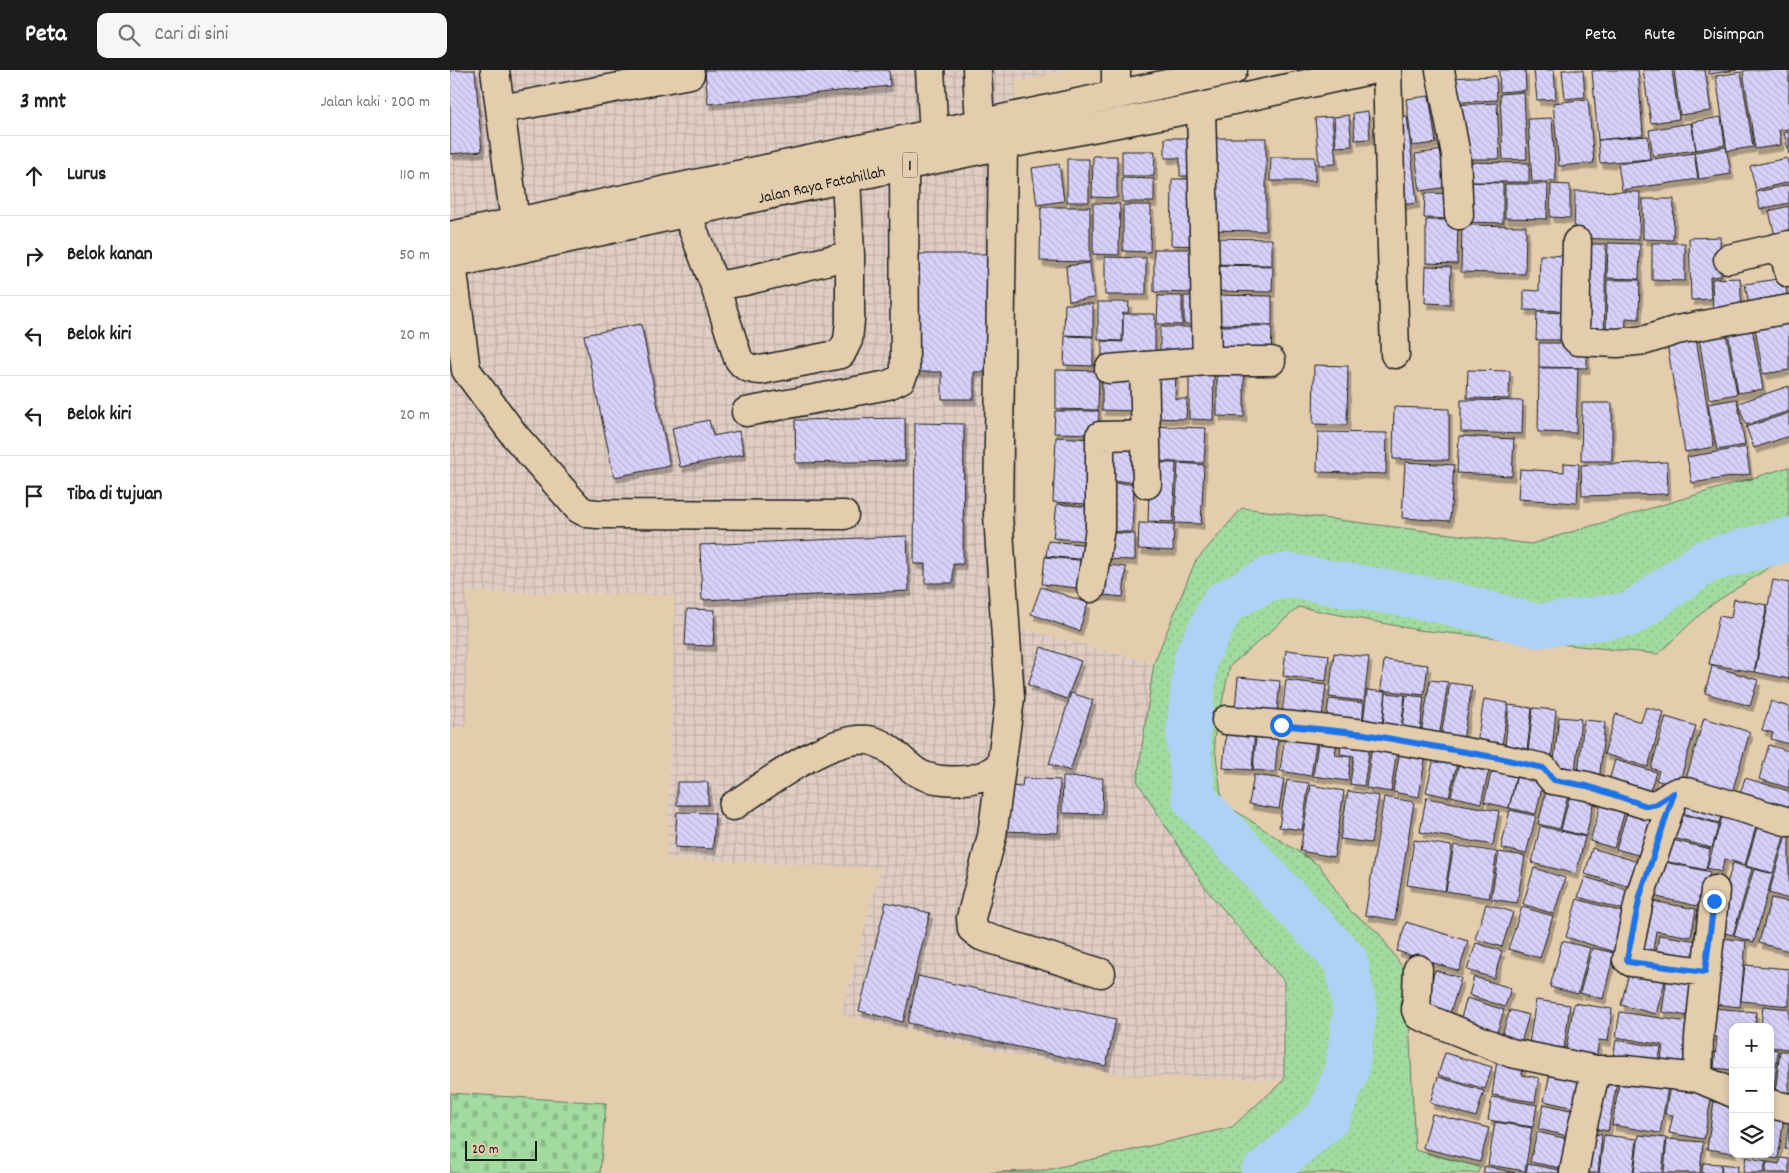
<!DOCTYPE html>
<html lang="id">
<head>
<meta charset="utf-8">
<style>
  :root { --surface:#fff; --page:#f6f6f6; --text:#202124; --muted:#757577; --line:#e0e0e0; --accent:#1c1c1c }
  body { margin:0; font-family:Dekko,sans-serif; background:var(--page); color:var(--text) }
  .controls { position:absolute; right:15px; bottom:15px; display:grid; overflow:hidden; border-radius:10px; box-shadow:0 2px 8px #0003 }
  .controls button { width:45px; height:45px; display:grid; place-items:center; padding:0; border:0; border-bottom:1px solid var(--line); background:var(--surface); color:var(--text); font:25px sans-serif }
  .scale { position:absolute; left:15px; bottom:12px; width:72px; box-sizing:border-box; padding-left:5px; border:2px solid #1c1c1c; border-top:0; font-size:14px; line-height:18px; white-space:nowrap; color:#1c1c1c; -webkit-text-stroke:4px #e4cdad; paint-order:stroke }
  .stop { position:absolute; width:15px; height:15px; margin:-11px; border:4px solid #1a73e8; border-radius:50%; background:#fff }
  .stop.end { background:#1a73e8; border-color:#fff; box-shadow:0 1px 5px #0008 }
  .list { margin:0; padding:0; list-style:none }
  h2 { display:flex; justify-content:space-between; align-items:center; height:65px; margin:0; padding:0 20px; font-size:21px }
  h2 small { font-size:16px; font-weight:400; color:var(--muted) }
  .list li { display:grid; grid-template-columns:32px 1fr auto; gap:15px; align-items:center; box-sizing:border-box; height:80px; padding:0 20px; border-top:1px solid var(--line) }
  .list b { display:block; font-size:19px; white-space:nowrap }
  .list em { font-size:16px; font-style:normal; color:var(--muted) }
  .icon { flex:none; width:28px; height:28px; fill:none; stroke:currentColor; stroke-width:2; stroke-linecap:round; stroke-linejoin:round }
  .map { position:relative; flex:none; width:1339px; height:1103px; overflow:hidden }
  header { display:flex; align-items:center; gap:30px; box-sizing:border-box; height:70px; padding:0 25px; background:var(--accent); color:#fff }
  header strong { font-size:24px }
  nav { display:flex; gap:28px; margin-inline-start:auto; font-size:18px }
  .search { width:350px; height:45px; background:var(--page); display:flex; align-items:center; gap:12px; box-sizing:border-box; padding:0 18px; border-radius:10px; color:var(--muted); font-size:19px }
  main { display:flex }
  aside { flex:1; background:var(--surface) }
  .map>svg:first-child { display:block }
</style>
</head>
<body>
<header>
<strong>Peta</strong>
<div class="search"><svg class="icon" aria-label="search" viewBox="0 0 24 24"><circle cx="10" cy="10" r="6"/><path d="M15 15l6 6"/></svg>Cari di sini</div>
<nav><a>Peta</a><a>Rute</a><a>Disimpan</a></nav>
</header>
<main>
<aside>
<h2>3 mnt<small>Jalan kaki · 200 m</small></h2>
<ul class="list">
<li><svg class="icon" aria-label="ahead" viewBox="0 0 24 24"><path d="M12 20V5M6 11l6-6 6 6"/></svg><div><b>Lurus</b></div><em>110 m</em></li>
<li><svg class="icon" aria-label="right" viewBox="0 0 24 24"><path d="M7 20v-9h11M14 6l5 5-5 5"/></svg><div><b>Belok kanan</b></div><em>50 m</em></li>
<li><svg class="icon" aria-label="left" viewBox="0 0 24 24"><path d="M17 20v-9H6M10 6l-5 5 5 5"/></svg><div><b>Belok kiri</b></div><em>20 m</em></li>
<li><svg class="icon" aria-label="left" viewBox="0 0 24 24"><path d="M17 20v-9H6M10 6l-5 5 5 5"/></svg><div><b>Belok kiri</b></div><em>20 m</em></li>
<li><svg class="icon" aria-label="arrive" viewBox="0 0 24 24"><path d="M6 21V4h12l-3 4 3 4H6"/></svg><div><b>Tiba di tujuan</b></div></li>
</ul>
</aside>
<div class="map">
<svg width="1339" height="1103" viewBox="0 0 1339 1103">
  <defs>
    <pattern id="industrial-grid" width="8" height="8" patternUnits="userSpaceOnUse" patternTransform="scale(1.25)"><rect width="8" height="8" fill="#e0cec4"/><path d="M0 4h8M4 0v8" fill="none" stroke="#c0b0a8"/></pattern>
    <pattern id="grass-dots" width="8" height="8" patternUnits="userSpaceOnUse" patternTransform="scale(1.25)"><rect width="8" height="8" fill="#a2da9f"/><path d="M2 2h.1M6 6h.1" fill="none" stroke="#8bba88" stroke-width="1.8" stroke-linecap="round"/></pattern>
    <pattern id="cemetery-stones" width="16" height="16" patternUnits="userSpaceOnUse" patternTransform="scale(1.25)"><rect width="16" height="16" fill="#a2da9f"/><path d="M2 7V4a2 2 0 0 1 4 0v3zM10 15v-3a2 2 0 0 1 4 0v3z" fill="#8bba88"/></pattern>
    <pattern id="building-back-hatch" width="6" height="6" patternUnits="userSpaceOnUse" patternTransform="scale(1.25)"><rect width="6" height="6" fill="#d8d1fa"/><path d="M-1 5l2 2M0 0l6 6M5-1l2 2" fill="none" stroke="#b9b3d6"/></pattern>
    <filter id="shadow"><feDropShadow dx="3" dy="5.5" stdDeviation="0" flood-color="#0004"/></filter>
  </defs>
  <rect width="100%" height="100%" fill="#e4cdad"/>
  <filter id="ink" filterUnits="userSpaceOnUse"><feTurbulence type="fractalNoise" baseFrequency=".02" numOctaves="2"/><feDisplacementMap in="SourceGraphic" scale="10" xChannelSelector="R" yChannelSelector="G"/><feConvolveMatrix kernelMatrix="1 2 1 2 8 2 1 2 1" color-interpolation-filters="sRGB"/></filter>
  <g filter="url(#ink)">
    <path fill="url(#industrial-grid)" d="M0 0H618L565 12 566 557 704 593 687 711 756 819 834 911V1010L678 1005 568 986 391 944 431 798 217 789 225 525 16 522V657L0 658Z"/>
    <path fill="url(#grass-dots)" stroke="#5f7b5e" d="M1339 397V487H1335L1258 537 1208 584 968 560 849 537 780 596 764 669 772 732 870 796 899 840 928 862 957 904 965 1080 1030 1097 1028 1103H531L596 1100 782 1057 834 1010V911L756 819 687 711 704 593 745 492 792 438 1081 474Z"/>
    <path fill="url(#cemetery-stones)" stroke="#5f7b5e" d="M0 1023 156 1033 150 1103H0Z"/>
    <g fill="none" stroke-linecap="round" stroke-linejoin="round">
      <path stroke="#add2f6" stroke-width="44" d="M813 1103 878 1048 897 1000 905 939 896 891 744 729 738 666 746 588 773 533 819 509 836 505 991 531 1088 556 1181 544 1256 491 1339 469"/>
    </g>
    <path fill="url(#building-back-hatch)" stroke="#1c1c1c" filter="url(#shadow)" d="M0 0H25L32 81 0 84Z
      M255 0H439L440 16 258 34Z
      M1049 0H1075L1076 20 1050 22Z
      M1084 0H1104L1106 29 1087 30Z
      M1112 0H1133L1135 27 1115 29Z
      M1154 0H1188L1193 65 1148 70 1142 1Z
      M1193 0H1222L1229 49 1201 53Z
      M1224 0H1255L1261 41 1230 45Z
      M1258 0H1287L1259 4Z
      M1299 0H1339V59L1329 60 1331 75 1305 79 1293 1Z
      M1291 2 1303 77 1277 81 1266 6Z
      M1046 6 1047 30 998 33 997 8Z
      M1074 22 1077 89 1053 90 1050 24Z
      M979 26 986 73 962 76 956 29Z
      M1138 29 1144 93 1109 96 1103 33Z
      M1047 33 1050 89H1011L1000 35Z
      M918 41 920 69 905 70 903 43Z
      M899 45 902 76 886 77 884 47Z
      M957 46 967 133 951 135 940 48Z
      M882 47 886 94 869 95 865 48Z
      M1271 47 1275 75 1246 80 1242 52Z
      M1102 48 1106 111 1082 112 1078 49Z
      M1241 53 1246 80 1203 86 1199 60Z
      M1339 62V84L1334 63Z
      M1198 66 1200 89 1150 93 1148 70Z
      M715 68H748V106H730V88H715Z
      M758 68H816V161L758 160Z
      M1276 77 1281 104 1249 109 1245 82Z
      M1000 79 1005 116 970 121 965 84Z
      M672 81H705L704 106H672Z
      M1244 83 1248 109 1172 120 1168 94Z
      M643 86H667V128L642 127Z
      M821 87H865V111H820Z
      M1337 88 1339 98V112L1306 120 1300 96Z
      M617 89H639V132H617Z
      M1010 92 1079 93V112H1009Z
      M609 94 614 131 587 135 582 98Z
      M672 108 704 109V132H672Z
      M722 109H748V176L721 175Z
      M1011 112 1053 113V153L1011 152Z
      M1055 114H1098L1097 149 1055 148Z
      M1101 114 1120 115V148L1100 147Z
      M1339 115V133L1310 139 1306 122Z
      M1125 121 1190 122 1189 170 1124 168Z
      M975 123 1007 124 1006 149 974 148Z
      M1193 129H1224L1223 170 1193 169Z
      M643 133 670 134 669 185 643 184Z
      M673 135H701L700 182 673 181Z
      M1339 136V167L1326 170 1319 141Z
      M591 137H640V192L590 191Z
      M976 150H1008L1007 194 976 193Z
      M1012 155 1076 156 1075 204 1011 202Z
      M1270 167 1271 206 1260 207 1261 229 1241 230 1239 168Z
      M758 168 822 169V195L758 194Z
      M1158 173 1190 174 1189 209 1157 208Z
      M1202 173H1235V211L1202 210Z
      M1129 174H1156L1154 269H1127Z
      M704 179H749V223L704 222Z
      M463 184H541V302H524V329H492V302H463Z
      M1090 185 1124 186V241L1074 240V220L1089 221Z
      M655 187 696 188V225H655Z
      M640 193 644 228 619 231 616 196Z
      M759 195 823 196 822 222 758 221Z
      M976 196 1001 197 1000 234 975 233Z
      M1290 208 1292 241 1263 242 1262 209Z
      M1334 208 1339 235 1300 241 1295 214Z
      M1157 210H1190L1189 249 1176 248 1175 269H1156Z
      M760 225 822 226V255L760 254Z
      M708 226H732V255L707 254Z
      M734 226H754V254H734Z
      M648 232H679L678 243H673L672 271 648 270Z
      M615 234H643V266L614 265Z
      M1087 242 1124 243 1123 270H1086Z
      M673 244H705V293H652V271L673 272Z
      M1339 246V300L1313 304 1304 252Z
      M1301 252 1313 319 1288 323 1277 256Z
      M191 254 220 396 164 407 134 265Z
      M760 256H822L821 290 760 289Z
      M710 257H753V291H710Z
      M1275 257 1287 324 1259 329 1248 262Z
      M1245 263 1264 377 1235 382 1216 268Z
      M615 266 643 267V296L614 295Z
      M1089 273H1137V298L1089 297Z
      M864 295 898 296 897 355 863 354Z
      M1089 298H1128L1126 363 1088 362Z
      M606 300 649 301 648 340 606 339Z
      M739 300H764L763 350 739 349Z
      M767 300H794V347L767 346Z
      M1018 300 1060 301 1059 329 1017 328Z
      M696 301H726L725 329H737L736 349 698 348Z
      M652 302 690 303 689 341 652 340Z
      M1339 316V341L1296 355 1288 333Z
      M1287 329 1295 375 1267 380 1258 334Z
      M1011 330 1073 331 1072 364 1011 362Z
      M1132 333H1162V391H1131Z
      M944 337 999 339V390L943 389Z
      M605 341H649L648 364 604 363Z
      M1339 343V366L1304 378 1296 357Z
      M455 348V391L346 393 345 350Z
      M259 350 263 366 289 361 294 384 230 397 222 358Z
      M465 353 514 354 513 494H503V513H475V494H464Z
      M701 356 756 358 754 393 699 391Z
      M868 362 937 363 936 404 867 402Z
      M1009 366 1064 369 1062 406 1007 403Z
      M606 367 642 369 639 434 603 432Z
      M689 367 687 412 653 411 652 368Z
      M1296 377 1300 404 1242 413 1237 387Z
      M955 392 1004 395 1000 451 952 448Z
      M1217 392 1218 424 1132 426 1131 395Z
      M700 393H726L723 452 698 451Z
      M728 393 754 395 751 454 725 453Z
      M1114 393 1129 394 1127 433 1068 429 1070 399 1114 402Z
      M652 413 684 414 682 462 650 461Z
      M607 434 641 437 637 471 603 468Z
      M689 453 724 454 723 481 688 479Z
      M650 462 685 464V490L649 489Z
      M457 466 459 521 252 530 250 475Z
      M598 471 640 475 638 490 596 486Z
      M595 487 639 491 636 519 592 514Z
      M647 494 676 497 673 527 644 524Z
      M1323 510 1339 513V609L1305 602Z
      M591 517 638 533 629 561 581 544Z
      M1284 529 1317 535 1304 602 1259 594 1269 546 1281 548Z
      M237 539 265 540 263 576 235 575Z
      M591 577 631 591 617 629 578 615Z
      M836 580 879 585 876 611 833 606Z
      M884 583 919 587 914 631 879 627Z
      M934 590 978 595 974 625 931 620Z
      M1262 596 1308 610 1300 636 1255 623Z
      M788 607 830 611 826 652 784 649Z
      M836 610 876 615 871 656 831 652Z
      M980 610 998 612 988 673 970 670Z
      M1000 613 1022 616 1012 676 990 673Z
      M917 620 936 622 931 664 912 662Z
      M621 623 643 630 620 701 599 694Z
      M936 623 955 625 950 667 932 665Z
      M956 625 974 627 969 670 951 668Z
      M879 629 914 633 911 662 875 658Z
      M1034 629 1058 633 1051 683 1026 679Z
      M1321 631 1339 637V674L1321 669 1323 663 1312 660Z
      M1059 635 1082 638 1076 689 1054 687Z
      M1196 637 1214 642 1198 697 1154 684 1166 644 1191 652Z
      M1083 638 1106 640 1101 693 1077 690Z
      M1109 647 1131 649 1124 710 1102 708Z
      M1216 647 1246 656 1228 717 1206 710 1209 701 1201 698Z
      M1254 648 1300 662 1279 732 1233 719Z
      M1134 650 1155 652 1149 713 1127 711Z
      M777 654 805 656 802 700 773 698Z
      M807 656 829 658 825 702 803 700Z
      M836 656 868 660 861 706 830 701Z
      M870 660 888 663 885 685 901 687 898 711 863 706Z
      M892 664 921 668 914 716 900 714 904 686 890 684Z
      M923 668 948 671 941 722 916 718Z
      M1319 675 1339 681V718L1309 709Z
      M950 679 976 683 969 727 943 722Z
      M986 680 1009 685 999 727 976 722Z
      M1011 685 1041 692 1031 733 1001 726Z
      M1165 690 1206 702 1196 733 1156 721Z
      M1044 691 1068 696 1059 738 1034 732Z
      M1069 697 1095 703 1086 744 1059 738Z
      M804 705 834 709 829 739 799 734Z
      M613 707 653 708 652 744 612 743Z
      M573 708 610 710 608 763 553 761 560 716 572 717Z
      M1295 708 1339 721V750L1287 734Z
      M837 710 859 713 852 760 829 757Z
      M1099 710 1120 716 1110 759 1088 754Z
      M227 712H258V735H227Z
      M861 715 894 721 884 787 850 781Z
      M1122 716 1146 722 1136 766 1111 760Z
      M898 721 929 726 921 773 890 769Z
      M1154 724 1178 731 1164 778 1140 771Z
      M1230 724 1274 736 1269 753 1225 741Z
      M934 727 964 732 945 850 915 845Z
      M976 728 1049 741 1043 775 970 762Z
      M1180 733 1212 743 1199 788 1166 779Z
      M1275 737 1309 746 1295 795 1275 789 1271 802 1257 798Z
      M1060 740 1086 746 1076 784 1051 778Z
      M227 742 265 743 263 779 225 777Z
      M1223 742 1269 754 1262 778 1216 766Z
      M1310 747 1338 754 1323 803 1296 796Z
      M1339 755V829L1319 823Z
      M1090 756 1135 767 1126 804 1082 793Z
      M1214 768 1260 779 1256 800 1210 790Z
      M964 770 1002 776 995 821 957 815Z
      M1004 775 1047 782 1039 828 996 821Z
      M1142 778 1195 794 1188 819 1135 804Z
      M1049 782 1075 786 1067 833 1041 829Z
      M1206 790 1260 802 1252 837 1198 825Z
      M1283 793 1302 799 1283 865 1264 860Z
      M1084 798 1115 808 1104 844 1073 834Z
      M1304 799 1323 804 1304 872 1284 866Z
      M1135 807 1188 823 1182 842 1128 827Z
      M1321 828 1339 832V881L1309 873Z
      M1127 829 1179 844 1168 883 1116 867Z
      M1191 829 1246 839 1241 867 1206 861 1201 893 1181 889Z
      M436 832 480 843 453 952 409 941Z
      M1036 834 1063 842 1052 877 1025 869Z
      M1072 837 1103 846 1090 888 1058 879Z
      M956 852 1018 871 1009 901 947 881Z
      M1209 865 1248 871 1244 900 1204 894Z
      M1262 867 1296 871 1290 937 1264 934Z
      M1112 871 1140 878 1128 924 1100 917Z
      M1026 873 1052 881 1044 908 1017 900Z
      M1142 878 1164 883 1153 929 1130 923Z
      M1181 895 1217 904 1206 944 1171 935Z
      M1295 895 1339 899V936L1291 931Z
      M1218 899 1252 904 1246 947 1212 942Z
      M985 900 1011 908 999 947 973 939Z
      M468 906 666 949 656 996 458 953Z
      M1024 907 1061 918 1055 937 1019 925Z
      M1017 928 1054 940 1046 966 1009 954Z
      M1086 930 1120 935 1114 978 1079 973Z
      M1124 933 1162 939 1158 971 1149 970 1145 996 1114 991Z
      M1313 936 1339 939V979L1320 977V957H1311Z
      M1254 937 1306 942 1305 957H1283V1000L1264 998 1267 967 1252 965Z
      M1060 940 1079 945 1068 983 1048 977Z
      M1170 942 1245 953 1237 1002 1210 998 1213 975 1166 967Z
      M1166 970 1211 977 1207 1001 1162 994Z
      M1320 979 1328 980 1323 1030H1320Z
      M1330 981H1339V1034L1324 1033Z
      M995 983 1042 997 1035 1019 988 1005Z
      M1048 984 1074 988 1072 1005 1089 1008 1085 1032 1042 1025Z
      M1102 994 1141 1002 1133 1040 1094 1031Z
      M1171 1002 1219 1011 1210 1063 1162 1055Z
      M988 1007 1034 1021 1026 1047 980 1033Z
      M1145 1008 1167 1012 1158 1061 1136 1057Z
      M1221 1010 1263 1017 1254 1069 1219 1063 1223 1045 1215 1044Z
      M1042 1027 1087 1035 1083 1057 1038 1050Z
      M1264 1031 1283 1034V1083L1257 1079Z
      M1094 1034 1133 1043 1126 1068 1088 1059Z
      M1320 1038 1335 1040 1328 1089 1293 1084H1320Z
      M982 1044 1039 1058 1030 1092 973 1078Z
      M1339 1051V1080L1335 1079Z
      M1045 1052 1082 1058 1075 1101 1038 1095Z
      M1087 1062 1127 1071 1120 1100 1080 1092Z
      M1133 1063 1152 1065 1148 1103H1128Z
      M1154 1065 1187 1069 1183 1103H1149Z
      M1189 1065 1216 1068 1212 1103H1184Z
      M1217 1069 1253 1072 1250 1103H1214Z
      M1296 1087 1316 1091 1313 1103H1293Z
      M1331 1088 1339 1089V1103H1315L1317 1092 1329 1094Z
      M1253 1093 1271 1094V1103H1252Z
      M1078 1094 1109 1100V1103H1076Z
      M1272 1094 1288 1096 1287 1103H1271Z
      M1035 1096 1065 1103H1033Z"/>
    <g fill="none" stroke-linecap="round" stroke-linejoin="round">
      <g stroke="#1c1c1c" stroke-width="31">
        <path id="minor" d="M45 0 65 152
          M480 0 484 64
          M527 0 530 54
          M666 0V25
          M937 0 945 284
          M990 0 1006 85 1009 145
          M751 37 757 291
          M51 39 240 4
          M553 75 548 445 560 628 542 766 521 848 522 859 531 866 651 903
          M237 144 265 216 288 288C294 298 300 299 311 300L391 284 398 270 400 250V185
          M1127 172 1125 268 1128 271 1167 273 1196 270 1227 260 1339 239
          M1333 177 1339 203
          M1278 189 1339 175
          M2 194 16 300 65 366 129 439 137 443 148 444 394 445
          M265 216 295 211 400 185 396 108
          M694 296 697 414
          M659 299 757 291H821
          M296 342 438 315 451 309 455 300 454 96
          M641 518 650 458V366L696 365
          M776 650 843 656 914 664 1049 688 1093 698 1103 710 1137 716 1197 735C1212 737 1219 721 1234 721L1339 752
          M1225 723 1190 826 1177 889 1181 892 1255 902
          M283 736C315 715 380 665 418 670 440 673 451 693 468 703 484 712 515 713 532 706 538 704 545 699 551 695
          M968 899 966 940 968 945 1061 983 1146 1000H1176L1248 1008 1283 1023
          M1248 1008 1249 967 1265 820
          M1320 1034 1339 1038
          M1124 1103 1131 1063 1146 1000"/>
      </g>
      <g stroke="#1c1c1c" stroke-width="31">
        <g id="highway">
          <path d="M0 166 783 0"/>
          <path id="s1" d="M0 194 396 108 553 75 751 37 920 0"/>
        </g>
      </g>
      <use href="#minor" stroke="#e4cdad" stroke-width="28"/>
      <use href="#highway" stroke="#e4cdad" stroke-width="28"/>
    </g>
  </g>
  <g fill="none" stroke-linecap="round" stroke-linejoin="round" filter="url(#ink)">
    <path stroke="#1a73e8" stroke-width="6" d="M831 655 914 664 1049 688 1093 698 1104 710 1137 716 1197 736 1207 734 1224 723 1190 826 1177 889 1179 892 1255 902 1264 831"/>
  </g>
  <g text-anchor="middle" stroke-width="4" stroke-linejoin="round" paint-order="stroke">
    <rect fill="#e4cdad" stroke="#585148" stroke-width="1" x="452.5" y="82.5" width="15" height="25" rx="4"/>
    <g font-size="15" font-weight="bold" fill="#1c1c1c">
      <text x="460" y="100">1</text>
    </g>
    <g font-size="16" fill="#1c1c1c" stroke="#e4cdad">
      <text dy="6" stroke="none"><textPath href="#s1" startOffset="380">Jalan Raya Fatahillah</textPath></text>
    </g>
  </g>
</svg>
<div class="controls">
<button>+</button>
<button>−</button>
<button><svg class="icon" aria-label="layers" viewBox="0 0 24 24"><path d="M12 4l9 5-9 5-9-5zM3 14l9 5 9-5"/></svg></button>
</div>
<div class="scale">20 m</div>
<div class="stop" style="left:831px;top:655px"></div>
<div class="stop end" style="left:1264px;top:831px"></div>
</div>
</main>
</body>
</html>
